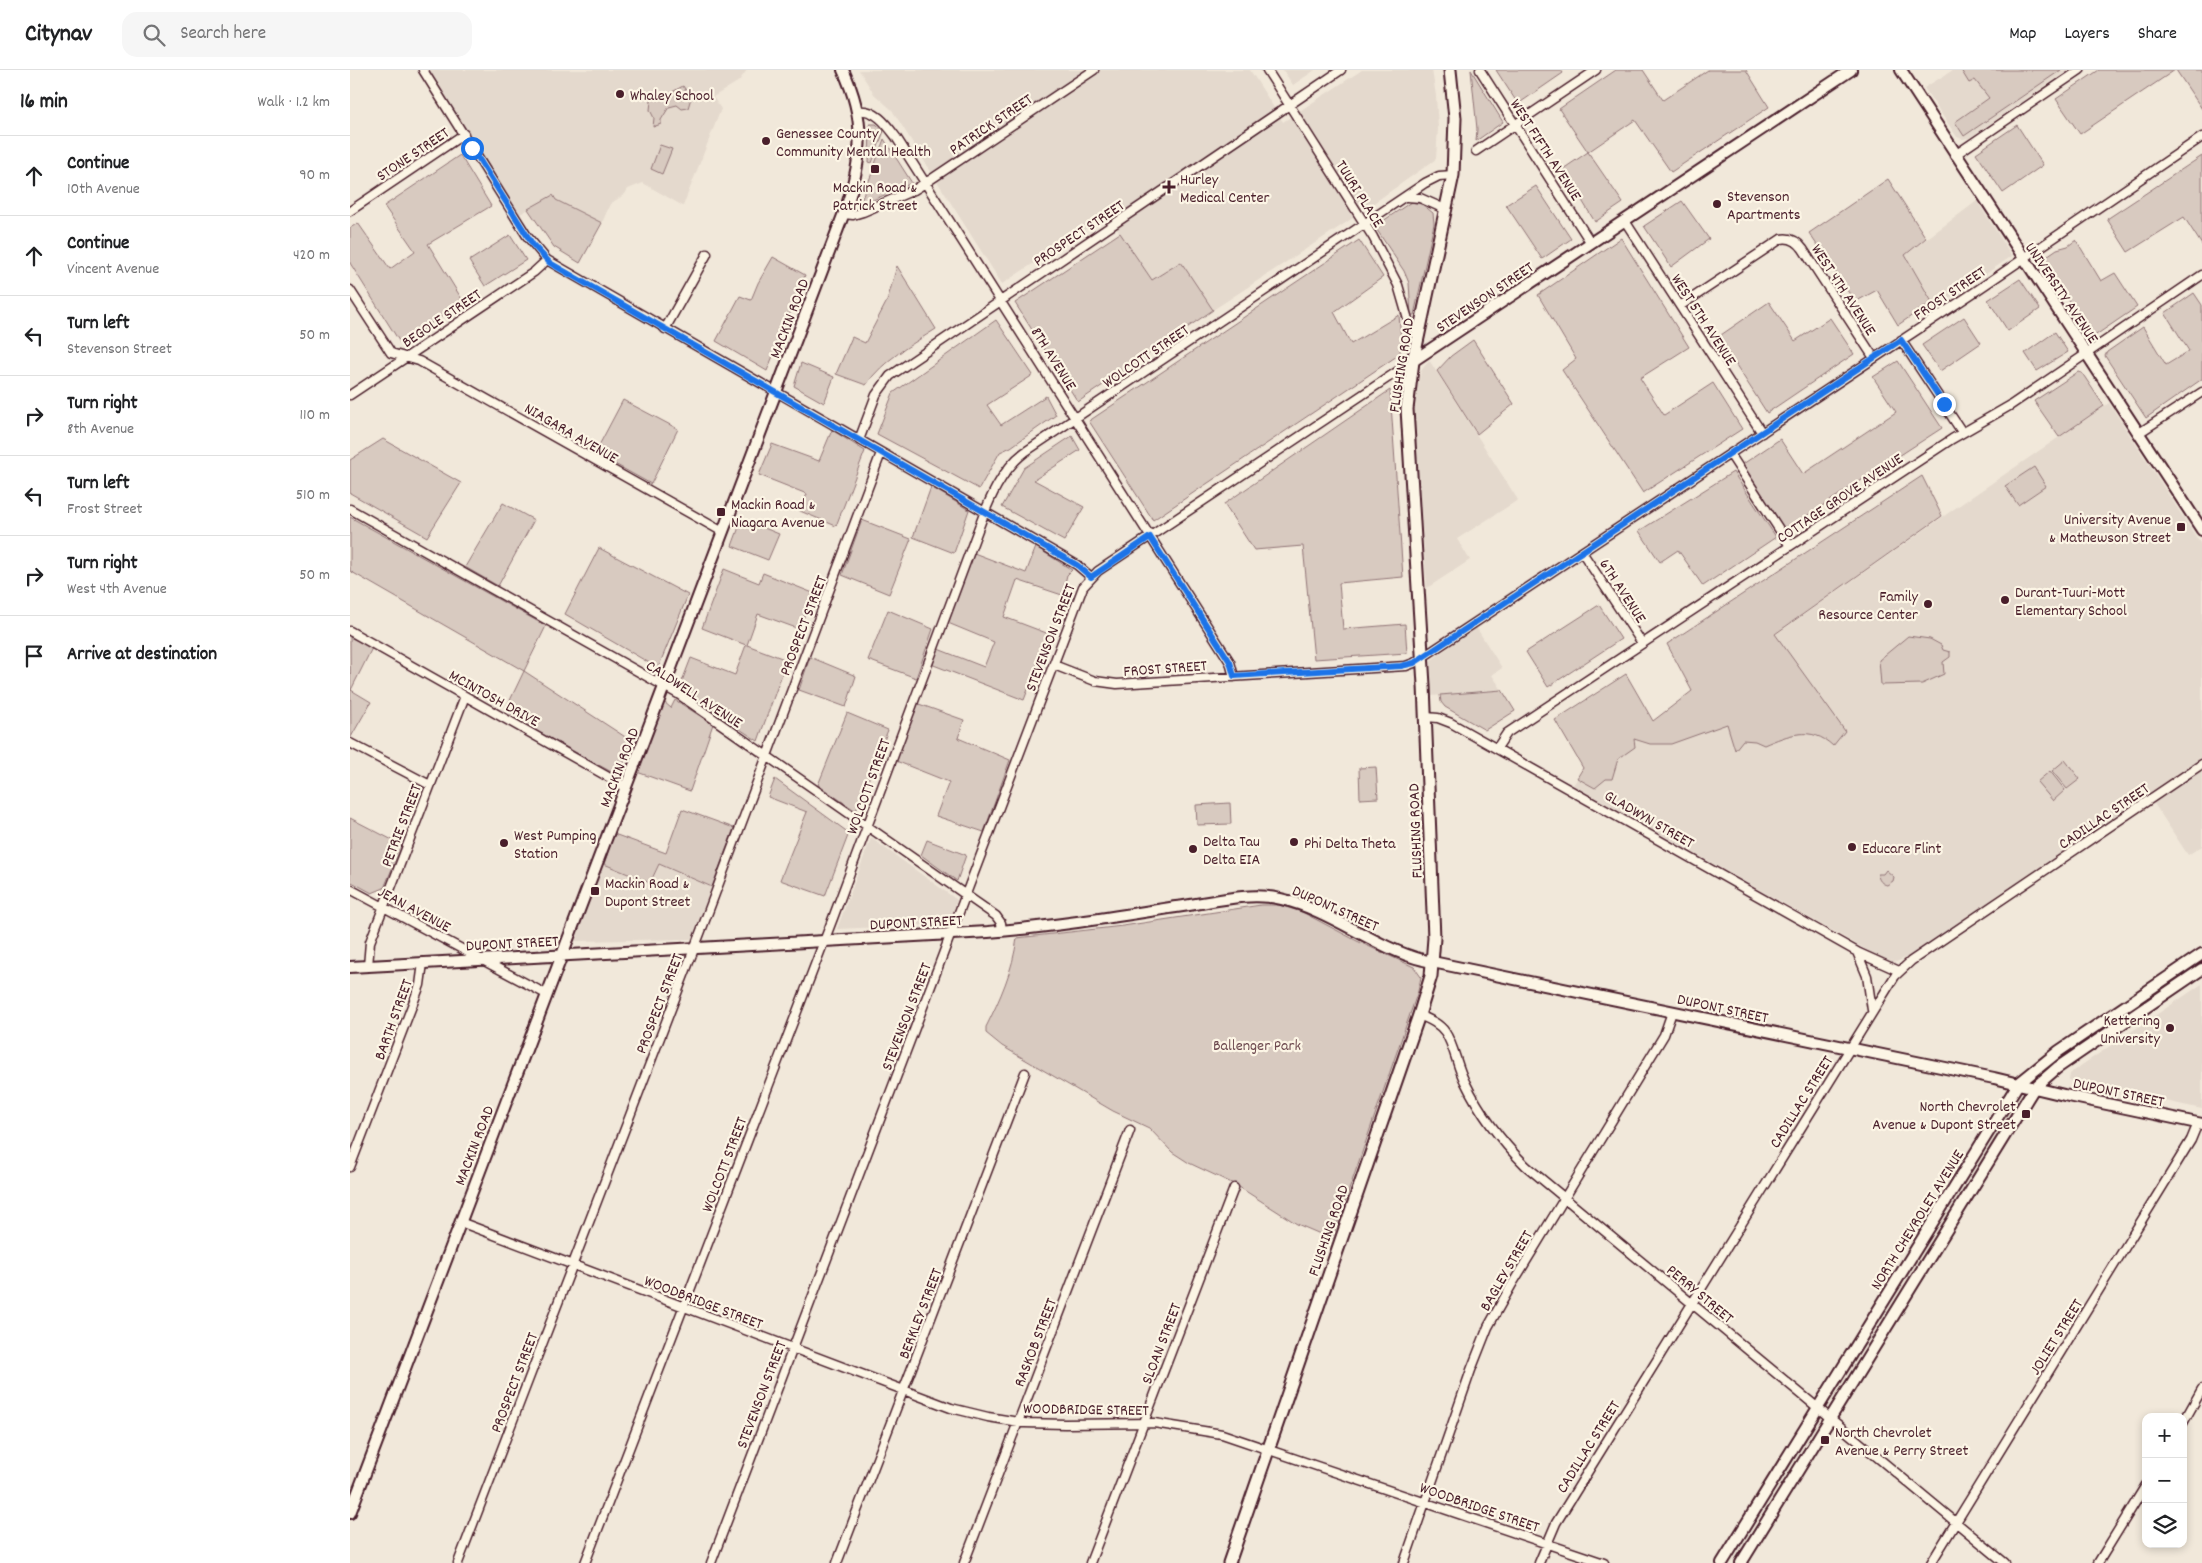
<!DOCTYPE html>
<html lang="en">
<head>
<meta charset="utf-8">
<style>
  :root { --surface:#fff; --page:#f6f6f6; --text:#202124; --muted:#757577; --line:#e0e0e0 }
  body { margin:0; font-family:Dekko,sans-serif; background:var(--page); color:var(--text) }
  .controls { position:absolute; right:15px; bottom:15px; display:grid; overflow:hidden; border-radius:10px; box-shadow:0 2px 8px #0003 }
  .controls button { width:45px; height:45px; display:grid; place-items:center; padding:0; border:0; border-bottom:1px solid var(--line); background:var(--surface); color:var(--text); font:25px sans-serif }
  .stop { position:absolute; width:15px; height:15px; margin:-11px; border:4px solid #1a73e8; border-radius:50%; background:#fff }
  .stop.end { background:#1a73e8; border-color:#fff; box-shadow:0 1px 5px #0008 }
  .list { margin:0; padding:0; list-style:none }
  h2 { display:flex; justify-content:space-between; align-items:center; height:65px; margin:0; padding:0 20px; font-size:21px }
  h2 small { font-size:16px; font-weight:400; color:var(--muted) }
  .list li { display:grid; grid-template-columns:32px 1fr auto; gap:15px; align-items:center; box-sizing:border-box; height:80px; padding:0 20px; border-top:1px solid var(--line) }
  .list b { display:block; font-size:19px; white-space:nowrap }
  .list p { margin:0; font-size:16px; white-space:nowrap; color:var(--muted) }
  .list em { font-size:16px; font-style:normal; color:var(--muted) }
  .icon { flex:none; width:28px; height:28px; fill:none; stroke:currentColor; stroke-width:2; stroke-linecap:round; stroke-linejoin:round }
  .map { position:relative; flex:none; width:1852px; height:1493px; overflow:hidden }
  header { display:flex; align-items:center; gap:30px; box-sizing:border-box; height:70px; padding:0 25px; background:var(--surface); border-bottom:1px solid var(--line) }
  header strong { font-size:24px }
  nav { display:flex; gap:28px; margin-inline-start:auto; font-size:18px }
  .search { width:350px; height:45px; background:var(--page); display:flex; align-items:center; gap:12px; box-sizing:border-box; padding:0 18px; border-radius:15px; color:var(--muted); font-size:19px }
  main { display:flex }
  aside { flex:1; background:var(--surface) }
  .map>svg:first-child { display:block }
</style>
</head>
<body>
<header>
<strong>Citynav</strong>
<div class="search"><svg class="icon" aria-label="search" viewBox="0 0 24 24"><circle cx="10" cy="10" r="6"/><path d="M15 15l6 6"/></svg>Search here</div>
<nav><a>Map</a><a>Layers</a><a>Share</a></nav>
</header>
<main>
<aside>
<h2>16 min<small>Walk · 1.2 km</small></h2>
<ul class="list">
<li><svg class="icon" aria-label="ahead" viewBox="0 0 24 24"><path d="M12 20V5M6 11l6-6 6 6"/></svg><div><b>Continue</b><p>10th Avenue</p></div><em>90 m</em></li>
<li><svg class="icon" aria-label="ahead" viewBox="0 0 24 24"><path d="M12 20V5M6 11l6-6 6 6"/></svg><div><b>Continue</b><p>Vincent Avenue</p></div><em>420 m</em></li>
<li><svg class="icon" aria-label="left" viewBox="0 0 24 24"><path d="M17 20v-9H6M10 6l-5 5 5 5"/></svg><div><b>Turn left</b><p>Stevenson Street</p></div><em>50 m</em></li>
<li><svg class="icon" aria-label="right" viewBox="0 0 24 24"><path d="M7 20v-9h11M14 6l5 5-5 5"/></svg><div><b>Turn right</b><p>8th Avenue</p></div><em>110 m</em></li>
<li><svg class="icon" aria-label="left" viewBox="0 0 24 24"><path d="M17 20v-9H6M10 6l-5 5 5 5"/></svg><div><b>Turn left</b><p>Frost Street</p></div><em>510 m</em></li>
<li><svg class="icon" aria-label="right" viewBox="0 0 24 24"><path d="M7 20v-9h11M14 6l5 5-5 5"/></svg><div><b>Turn right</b><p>West 4th Avenue</p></div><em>50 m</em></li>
<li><svg class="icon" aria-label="arrive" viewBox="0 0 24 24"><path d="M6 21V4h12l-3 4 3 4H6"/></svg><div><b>Arrive at destination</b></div></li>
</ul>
</aside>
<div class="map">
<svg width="1852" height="1493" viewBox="0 0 1852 1493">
  <rect width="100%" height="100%" fill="#f1e8da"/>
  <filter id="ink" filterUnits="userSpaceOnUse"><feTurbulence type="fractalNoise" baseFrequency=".02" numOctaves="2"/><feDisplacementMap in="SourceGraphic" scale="10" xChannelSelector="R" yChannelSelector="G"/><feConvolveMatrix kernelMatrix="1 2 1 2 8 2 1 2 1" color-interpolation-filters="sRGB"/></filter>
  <g filter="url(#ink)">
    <path fill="#e4d9cd" d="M79 0H397L389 11 363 27 371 39 333 136 293 113 278 119 275 124 260 134 252 153 206 130 203 125 170 144Z
      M509 0H900L933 52 1012 0H1082L1086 26 1088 58 1086 89 997 152 863 240 831 193 802 210 757 145 652 214 542 40 524 24Z
      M933 0H965L943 15Z
      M1603 0H1718L1619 68 1612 69 1607 67 1574 18Z
      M1627 131 1662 186 1586 238 1555 185Z
      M1079 290 1168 430 1107 469 1120 490 1077 518 1062 337 1071 301Z
      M1759 333 1852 476V687L1557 887 1546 892 1531 888 1223 715 1234 699 1604 439Z
      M1126 557 1152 598 1142 605 1152 620 1081 626 1080 591Z
      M1852 699V776L1838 785 1803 732Z
      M521 768 607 830 599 854 487 859Z
      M254 794 300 813 309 794 362 817 342 869 224 871Z
      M1852 914V1039L1719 1010 1720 1004 1723 1001Z"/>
    <path fill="#d8cac0" stroke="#917476" d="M1121 0 1153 52 1126 71 1127 59Z
      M1146 0H1211L1213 3 1168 34Z
      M1266 0H1293L1313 30 1358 0H1396L1419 37 1321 102 1285 50 1238 82 1273 133 1245 152 1213 99 1238 82 1209 39Z
      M1611 0H1711L1614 66 1605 52 1639 28 1625 10 1619 13Z
      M1749 0H1825L1730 64 1706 29Z
      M1826 0H1852V39Z
      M333 16 341 28 338 38 332 39 327 35 319 37 311 50V54L303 57 304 48 300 40 302 22 315 26Z
      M520 54H526L534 61 522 93 519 92Z
      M1667 55 1693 95 1653 123 1626 83Z
      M534 69 562 113 509 136 522 103 525 104 528 96 525 94Z
      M310 75 322 79 312 104 301 99Z
      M110 85 141 136 78 174 113 231 51 274 0 193V158L8 153 40 199 65 181 34 136Z
      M1852 86V175L1834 147 1778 182 1757 149Z
      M1538 109 1576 168 1555 185 1582 232 1548 255 1527 220 1505 232 1459 163Z
      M1186 116 1221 169 1192 189 1156 135Z
      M203 125 206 130 252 153 230 193 204 177 178 139Z
      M1332 131 1359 169 1321 197 1294 156Z
      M1061 132 1072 134 1083 143 1084 154 1064 245H1061L1059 213 1054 201 1027 160 1033 151Z
      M770 163 802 210 831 192 863 240 728 332 665 233Z
      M160 165 176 190 135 216 119 191Z
      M1271 168 1339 277 1290 308 1314 345 1363 313 1392 359 1293 423 1212 300 1226 289 1188 225Z
      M1009 170 1033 207 984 242 1001 274 1049 245 1051 270 1050 284 803 450 739 351Z
      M1726 170 1751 211 1765 203 1787 237 1743 267 1691 190 1707 179 1718 176Z
      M423 187 455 205 417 301 366 271 390 226 401 230 408 213Z
      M547 196 586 259C561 275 533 290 516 315L486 304 502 267 515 273 537 231Z
      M1670 209 1690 239 1658 261 1638 230Z
      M1844 223 1852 235V309L1796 348 1755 286 1757 282 1793 257 1816 295 1839 281 1815 243Z
      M1419 232 1445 271 1480 248 1504 284 1417 343 1368 267Z
      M1614 247 1631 273 1590 301 1572 275Z
      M646 250 683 305 637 335 651 355 696 326 706 345 661 377 650 382 629 419 527 364 543 323Z
      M1705 262 1718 282 1687 301 1675 283Z
      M1123 270 1164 334 1127 364 1087 301 1101 286Z
      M1548 291 1592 358 1435 460 1393 394 1430 369 1453 404 1546 342 1523 307Z
      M451 293 484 307 474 333 444 316Z
      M1728 302 1732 303 1754 336 1709 367 1684 331Z
      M1040 320 1053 507 989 513 993 559 1055 554 1057 583 964 589 953 476 904 480 874 434Z
      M273 330 328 359 301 414 245 383Z
      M482 360 515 381 486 456 450 441 457 424 409 405 422 374 469 391Z
      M722 366 730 380 684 410 734 437 714 471 652 437 674 398Z
      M33 369 111 413 77 467 0 423V390Z
      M1684 397 1696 416 1668 435 1655 416Z
      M1383 402 1426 467 1353 516 1328 480 1310 492 1289 461Z
      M1572 406 1592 446 1425 564 1495 661 1483 676C1461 655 1438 665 1414 675L1405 671 1393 670 1385 680 1377 654 1321 674H1300L1284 669 1285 677 1268 689 1262 709H1256L1245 718 1227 708 1233 698 1205 650 1276 604 1303 651 1342 621 1317 574Z
      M581 417 619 440 604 483 563 467Z
      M153 433 184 450 148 516 115 497Z
      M0 447 196 556 174 601 283 672 272 697 267 705 154 643 174 601 0 501Z
      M392 449 429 464 418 490 382 476Z
      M512 450 561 469 539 524 492 505Z
      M686 477 722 500 717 505 712 525 667 510 654 547 699 564 674 630 581 594 588 579 634 597 644 572 598 553 624 483 676 503Z
      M249 478 338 525 308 598 215 544Z
      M374 499 409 513 413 503 463 523 449 559 408 544 397 575 437 590 408 671 329 619 341 588 385 605 396 575 352 558Z
      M1249 535 1271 569 1198 617 1176 582Z
      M538 540 583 559 566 608 518 590Z
      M1558 566 1580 569 1591 575 1593 580 1600 582V587L1593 592 1594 604 1572 614 1531 615 1529 590Z
      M0 567 22 578 1 620 21 632 1 667Z
      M460 587 506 606 496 637 449 620Z
      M1152 620 1165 641 1135 660 1095 637 1091 632 1090 625Z
      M325 630 363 654 340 721 287 702 314 632 321 638Z
      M566 633 614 650 608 668 660 690 634 762 586 746 599 712 546 691Z
      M497 643 538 660 506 741 468 715Z
      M1715 690 1730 709 1717 719 1702 701Z
      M1026 697 1028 728 1010 729 1009 698Z
      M1700 701 1715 720 1703 731 1687 712Z
      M425 709 499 763 475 826 430 810 457 742 418 727Z
      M880 733 881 754 847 755 846 735Z
      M332 739 384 758 362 817 309 794 300 813 254 794 264 764 316 783Z
      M0 748 52 775 34 818 22 823 0 811Z
      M577 770 616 785 607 811 571 785Z
      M1536 800 1544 807 1543 811 1537 815C1532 814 1528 810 1528 804H1533Z
      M911 835H929L952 842 1007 871 1064 897 1071 907 1068 921 982 1169 947 1154 886 1115 839 1093 822 1082 799 1058 763 1041 652 976 636 963V957C650 929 663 900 667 868L773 856Z"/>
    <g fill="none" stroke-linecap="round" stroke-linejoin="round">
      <g stroke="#4a1f2b" stroke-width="11">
        <path id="minor" d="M73 0 177 166 197 190 727 495 741 507
          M917 0 1023 167 1048 215 1059 253 1069 266
          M1130 0 1241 173
          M508 41C525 38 537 55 546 67L880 592 884 607
          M1126 81 1246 0
          M1605 85 1730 0
          M1057 127 1070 128 1097 140
          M0 141 114 64
          M494 144 503 145 513 142 564 120 580 110 744 0
          M1275 151 1412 363
          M0 220 41 283 69 291 373 462
          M1330 236 1431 169C1441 167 1448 172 1453 179L1524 288
          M315 259 357 184
          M1551 270 1612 362
          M0 325 184 202 197 190
          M1789 363 1852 322
          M509 370 526 325 540 306 991 0
          M1380 384 1440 476
          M0 439 328 624 646 846 651 853 652 861
          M1232 482 1292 573
          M0 561 276 717
          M704 595 745 611 767 614 1056 596 1064 593 1623 223 1852 67
          M1076 647 1088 648 1101 653 1509 883 1549 901
          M0 673 80 715
          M1147 678 1157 663 1602 369 1661 335 1852 205
          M0 819 196 924
          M1507 882 1517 906 1522 940
          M18 896 20 872 115 626
          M1069 945C1078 949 1089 953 1095 962 1104 975 1107 997 1115 1012 1130 1043 1152 1072 1176 1096L1655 1493
          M0 1097 70 915 73 893
          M110 1152 601 1338 638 1347 675 1353 715 1354 804 1353 872 1364 1254 1493
          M1833 1353 1852 1319
          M108 1493 354 853 531 383
          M235 1493 483 848 629 457C639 430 651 400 675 382L1075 113 1089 106 1103 105
          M361 1493 733 517 748 501 1063 291
          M487 1493 675 1003
          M614 1493 780 1060
          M740 1493 884 1118
          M1054 1493 1121 1300 1138 1257 1161 1216 1314 965 1322 942
          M1189 1493 1206 1453 1545 906 1561 891 1852 694
          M1581 1493 1841 1070 1848 1053
          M1748 1493 1796 1415"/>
      </g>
      <g stroke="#4a1f2b" stroke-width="14">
        <path id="tertiary" d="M1551 0 1852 460
          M1063 291 1501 0
          M0 897 638 862C701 857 763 847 826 837 859 833 897 821 931 829 981 840 1023 877 1073 890L1644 1008 1714 1025 1852 1054
          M0 1443 497 135C513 85 516 49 493 0
          M1372 1493 1668 1014 1709 981 1852 884
          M1391 1493 1684 1018 1707 998 1852 899"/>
      </g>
      <g stroke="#4a1f2b" stroke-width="15">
        <path id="secondary" d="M879 1493 1069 945 1081 906 1084 868 1074 615 1057 339 1063 291 1103 105 1105 48 1100 0"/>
      </g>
      <use href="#minor" stroke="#fcf5e5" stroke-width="8"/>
      <use href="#tertiary" stroke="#fcf5e5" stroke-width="10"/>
      <use href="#secondary" stroke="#fcf5e5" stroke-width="11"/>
    </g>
  </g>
  <g fill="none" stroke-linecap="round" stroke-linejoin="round" filter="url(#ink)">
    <path stroke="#1a73e8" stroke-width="6" d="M122 78 183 175 200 193 727 495 741 507 800 467 880 592 884 606 1051 596 1064 593 1551 270 1594 334"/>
  </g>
  <g fill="#4a1f2b" stroke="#fcf5e5" stroke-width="2">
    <circle cx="270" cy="24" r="5"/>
    <circle cx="416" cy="71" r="5"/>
    <rect x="520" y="94" width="10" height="10" rx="2.5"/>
    <path d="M816.5 109.5h5v5h5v5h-5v5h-5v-5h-5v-5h5z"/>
    <circle cx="1367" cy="134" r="5"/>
    <rect x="366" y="437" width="10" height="10" rx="2.5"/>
    <rect x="1826" y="452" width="10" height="10" rx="2.5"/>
    <circle cx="1655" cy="530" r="5"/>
    <circle cx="1578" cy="534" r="5"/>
    <circle cx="944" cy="772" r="5"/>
    <circle cx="154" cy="773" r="5"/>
    <circle cx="1502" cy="777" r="5"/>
    <circle cx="843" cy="779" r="5"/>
    <rect x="240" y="816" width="10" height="10" rx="2.5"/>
    <circle cx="1820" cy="958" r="5"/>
    <rect x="1671" y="1039" width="10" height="10" rx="2.5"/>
    <rect x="1470" y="1365" width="10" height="10" rx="2.5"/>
  </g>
  <g text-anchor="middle" stroke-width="4.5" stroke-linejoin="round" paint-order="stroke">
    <g font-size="16" fill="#4a1f2b" stroke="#fcf5e5" text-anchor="start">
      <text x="280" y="30">Whaley School</text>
      <text x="426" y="68">Genessee County<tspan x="426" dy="18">Community Mental Health</tspan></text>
      <text x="830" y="114">Hurley<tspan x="830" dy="18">Medical Center</tspan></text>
      <text x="525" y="122" text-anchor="middle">Mackin Road &amp;<tspan x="525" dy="18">Patrick Street</tspan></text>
      <text x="1377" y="131">Stevenson<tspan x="1377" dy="18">Apartments</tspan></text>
      <text x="381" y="439">Mackin Road &amp;<tspan x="381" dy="18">Niagara Avenue</tspan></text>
      <text x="1821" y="454" text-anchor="end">University Avenue<tspan x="1821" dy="18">&amp; Mathewson Street</tspan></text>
      <text x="1665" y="527">Durant-Tuuri-Mott<tspan x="1665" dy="18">Elementary School</tspan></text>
      <text x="1568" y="531" text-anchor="end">Family<tspan x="1568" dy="18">Resource Center</tspan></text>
      <text x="164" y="770">West Pumping<tspan x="164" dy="18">Station</tspan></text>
      <text x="853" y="776">Delta Tau<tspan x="853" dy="18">Delta EIA</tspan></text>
      <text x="954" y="778">Phi Delta Theta</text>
      <text x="1512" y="783">Educare Flint</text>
      <text x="255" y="818">Mackin Road &amp;<tspan x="255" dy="18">Dupont Street</tspan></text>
      <text x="1810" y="955" text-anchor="end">Kettering<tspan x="1810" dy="18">University</tspan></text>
      <text x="1666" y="1041" text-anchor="end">North Chevrolet<tspan x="1666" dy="18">Avenue &amp; Dupont Street</tspan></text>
      <text x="1485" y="1367">North Chevrolet<tspan x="1485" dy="18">Avenue &amp; Perry Street</tspan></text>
    </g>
    <g font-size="16" fill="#4a1f2b" stroke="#fcf5e5">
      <text transform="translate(640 53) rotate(-34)" y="6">PATRICK STREET</text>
      <text transform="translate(1197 79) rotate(57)" y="6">WEST FIFTH AVENUE</text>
      <text transform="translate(62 83) rotate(-34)" y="6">STONE STREET</text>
      <text transform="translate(1011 123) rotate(58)" y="6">TUURI PLACE</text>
      <text transform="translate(728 162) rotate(-34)" y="6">PROSPECT STREET</text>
      <text transform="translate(1495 219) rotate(57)" y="6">WEST 4TH AVENUE</text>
      <text transform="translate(1599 222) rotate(-34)" y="6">FROST STREET</text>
      <text transform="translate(1713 222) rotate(56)" y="6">UNIVERSITY AVENUE</text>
      <text transform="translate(1134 226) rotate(-34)" y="6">STEVENSON STREET</text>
      <text transform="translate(91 247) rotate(-34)" y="6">BEGOLE STREET</text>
      <text transform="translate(438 248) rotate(-69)" y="6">MACKIN ROAD</text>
      <text transform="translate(1355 249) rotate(57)" y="6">WEST 5TH AVENUE</text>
      <text transform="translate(795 285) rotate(-34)" y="6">WOLCOTT STREET</text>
      <text transform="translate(705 288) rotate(58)" y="6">8TH AVENUE</text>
      <text transform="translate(1050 295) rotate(-81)" y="6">FLUSHING ROAD</text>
      <text transform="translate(222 362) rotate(30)" y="6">NIAGARA AVENUE</text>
      <text transform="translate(1489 427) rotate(-34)" y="6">COTTAGE GROVE AVENUE</text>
      <text transform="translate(1274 520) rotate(57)" y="6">6TH AVENUE</text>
      <text transform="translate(452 555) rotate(-69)" y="6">PROSPECT STREET</text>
      <text transform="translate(699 567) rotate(-69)" y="6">STEVENSON STREET</text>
      <text transform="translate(815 597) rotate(-4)" y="6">FROST STREET</text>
      <text transform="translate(345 623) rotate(33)" y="6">CALDWELL AVENUE</text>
      <text transform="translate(145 627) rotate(29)" y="6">MCINTOSH DRIVE</text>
      <text transform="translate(268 697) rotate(-69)" y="6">MACKIN ROAD</text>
      <text transform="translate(517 716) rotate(-70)" y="6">WOLCOTT STREET</text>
      <text transform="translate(1753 745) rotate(-34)" y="6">CADILLAC STREET</text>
      <text transform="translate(1300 748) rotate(30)" y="6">GLADWYN STREET</text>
      <text transform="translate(50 755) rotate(-69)" y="6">PETRIE STREET</text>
      <text transform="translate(1064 761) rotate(-92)" y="6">FLUSHING ROAD</text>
      <text transform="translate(986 837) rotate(24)" y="6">DUPONT STREET</text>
      <text transform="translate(65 838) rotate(28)" y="6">JEAN AVENUE</text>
      <text transform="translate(566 851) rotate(-3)" y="6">DUPONT STREET</text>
      <text transform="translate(162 872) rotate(-3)" y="6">DUPONT STREET</text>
      <text transform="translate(308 933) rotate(-69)" y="6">PROSPECT STREET</text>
      <text transform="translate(1373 937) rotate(12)" y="6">DUPONT STREET</text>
      <text transform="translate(555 946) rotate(-69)" y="6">STEVENSON STREET</text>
      <text transform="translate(42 949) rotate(-70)" y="6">BARTH STREET</text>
      <text transform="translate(1769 1021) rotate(12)" y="6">DUPONT STREET</text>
      <text transform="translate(1450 1031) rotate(-58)" y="6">CADILLAC STREET</text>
      <text transform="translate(123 1075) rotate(-69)" y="6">MACKIN ROAD</text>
      <text transform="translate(373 1094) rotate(-69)" y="6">WOLCOTT STREET</text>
      <text transform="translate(1566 1149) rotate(-58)" y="6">NORTH CHEVROLET AVENUE</text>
      <text transform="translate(977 1160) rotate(-71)" y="6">FLUSHING ROAD</text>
      <text transform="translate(1155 1200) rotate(-60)" y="6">BAGLEY STREET</text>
      <text transform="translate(1351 1223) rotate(40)" y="6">PERRY STREET</text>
      <text transform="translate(354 1231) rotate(21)" y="6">WOODBRIDGE STREET</text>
      <text transform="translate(569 1243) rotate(-69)" y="6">BERKLEY STREET</text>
      <text transform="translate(1705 1266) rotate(-58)" y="6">JOLIET STREET</text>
      <text transform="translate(684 1272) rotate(-69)" y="6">RASKOB STREET</text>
      <text transform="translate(810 1273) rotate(-69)" y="6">SLOAN STREET</text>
      <text transform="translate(163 1312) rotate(-69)" y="6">PROSPECT STREET</text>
      <text transform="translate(410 1324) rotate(-69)" y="6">STEVENSON STREET</text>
      <text transform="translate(736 1338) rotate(1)" y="6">WOODBRIDGE STREET</text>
      <text transform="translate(1237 1376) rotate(-58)" y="6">CADILLAC STREET</text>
      <text transform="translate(1130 1436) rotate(19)" y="6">WOODBRIDGE STREET</text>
    </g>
    <g font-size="16" fill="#6e4a50" stroke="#fcf5e5">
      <text x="907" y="980">Ballenger Park</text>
    </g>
  </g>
</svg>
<div class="controls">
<button>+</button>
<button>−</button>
<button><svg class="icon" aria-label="layers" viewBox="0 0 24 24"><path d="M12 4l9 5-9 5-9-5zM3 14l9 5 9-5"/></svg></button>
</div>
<div class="stop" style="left:122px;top:78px"></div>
<div class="stop end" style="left:1594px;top:334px"></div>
</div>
</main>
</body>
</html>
